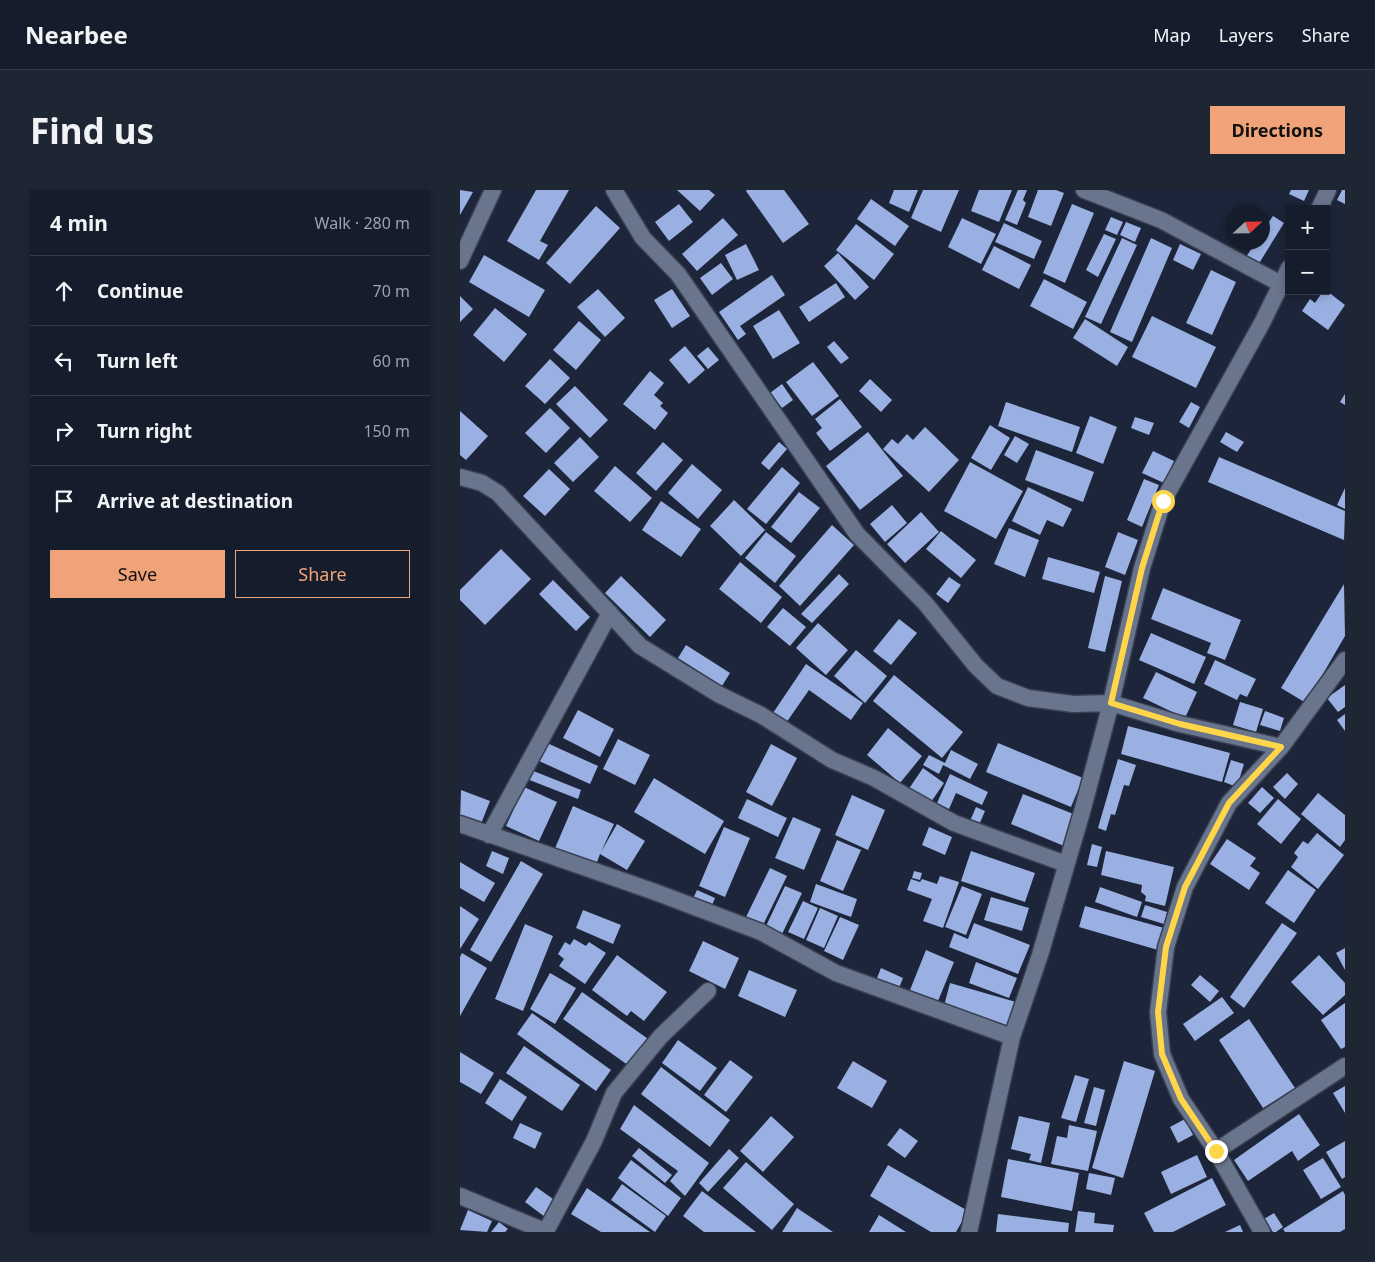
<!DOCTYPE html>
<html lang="en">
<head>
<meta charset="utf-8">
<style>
  :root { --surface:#151c2b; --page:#1e2533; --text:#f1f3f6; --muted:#9da1a9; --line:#343a47; --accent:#f0a279 }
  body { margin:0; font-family:"Noto Sans",sans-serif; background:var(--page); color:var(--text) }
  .controls { position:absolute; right:15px; top:15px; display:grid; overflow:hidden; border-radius:0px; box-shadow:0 2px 8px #0003 }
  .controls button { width:45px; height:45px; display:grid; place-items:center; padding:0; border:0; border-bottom:1px solid var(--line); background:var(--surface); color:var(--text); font:25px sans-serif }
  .compass { position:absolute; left:765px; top:15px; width:45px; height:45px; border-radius:50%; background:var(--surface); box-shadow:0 2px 8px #0003; rotate:68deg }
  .stop { position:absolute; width:15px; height:15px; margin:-11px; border:4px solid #ffd54a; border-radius:50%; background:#fff }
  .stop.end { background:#ffd54a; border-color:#fff; box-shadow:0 1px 5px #0008 }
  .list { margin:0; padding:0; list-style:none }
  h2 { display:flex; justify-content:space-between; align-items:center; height:65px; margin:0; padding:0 20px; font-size:21px }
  h2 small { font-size:16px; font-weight:400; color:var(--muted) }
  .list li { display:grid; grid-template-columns:32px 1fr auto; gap:15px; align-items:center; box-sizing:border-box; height:70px; padding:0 20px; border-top:1px solid var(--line) }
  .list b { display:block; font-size:19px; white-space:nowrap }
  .list em { font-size:16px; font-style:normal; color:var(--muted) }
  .actions { display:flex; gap:10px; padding:15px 20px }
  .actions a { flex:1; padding:11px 0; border:1px solid var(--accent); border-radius:0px; text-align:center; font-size:18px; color:var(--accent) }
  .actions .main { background:var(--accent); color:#111 }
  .icon { flex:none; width:28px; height:28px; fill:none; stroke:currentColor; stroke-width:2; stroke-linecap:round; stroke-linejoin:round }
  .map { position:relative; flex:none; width:885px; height:1042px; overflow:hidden; border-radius:0px }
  header { display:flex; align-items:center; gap:30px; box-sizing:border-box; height:70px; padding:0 25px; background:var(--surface); border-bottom:1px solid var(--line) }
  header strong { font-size:24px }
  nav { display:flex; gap:28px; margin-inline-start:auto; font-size:18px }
  .intro { display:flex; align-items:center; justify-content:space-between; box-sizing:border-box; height:120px; padding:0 30px }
  h1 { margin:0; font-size:35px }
  .button { padding:12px 22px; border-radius:0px; background:var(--accent); color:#111; font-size:18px; font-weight:700 }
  main { display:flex; gap:30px; padding:0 30px }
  aside { flex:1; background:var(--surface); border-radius:0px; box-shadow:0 2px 8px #0003 }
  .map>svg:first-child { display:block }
</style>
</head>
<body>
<header>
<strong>Nearbee</strong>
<nav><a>Map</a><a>Layers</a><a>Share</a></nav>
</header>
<div class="intro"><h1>Find us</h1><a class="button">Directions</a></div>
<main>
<aside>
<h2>4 min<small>Walk · 280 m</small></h2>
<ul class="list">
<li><svg class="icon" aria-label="ahead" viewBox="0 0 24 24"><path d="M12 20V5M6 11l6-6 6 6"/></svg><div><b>Continue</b></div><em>70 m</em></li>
<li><svg class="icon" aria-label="left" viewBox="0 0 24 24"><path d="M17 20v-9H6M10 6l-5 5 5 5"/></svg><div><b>Turn left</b></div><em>60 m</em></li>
<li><svg class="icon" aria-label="right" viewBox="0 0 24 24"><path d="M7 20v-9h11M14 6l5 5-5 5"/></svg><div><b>Turn right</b></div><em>150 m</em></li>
<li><svg class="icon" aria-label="arrive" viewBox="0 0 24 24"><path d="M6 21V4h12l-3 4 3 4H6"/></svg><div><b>Arrive at destination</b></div></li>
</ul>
<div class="actions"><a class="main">Save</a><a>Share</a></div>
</aside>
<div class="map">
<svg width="885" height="1042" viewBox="0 0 885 1042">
  <rect width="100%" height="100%" fill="#1c2539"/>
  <path fill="#9ab0e2" d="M0 0 13 2 0 25Z
    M76 0H109L80 51 88 55 79 70 47 51Z
    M217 0H249L255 5 240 21Z
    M287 0H324L349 34 323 53 286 1Z
    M434 0H458L449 22 429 13Z
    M463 0H499L481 42 451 28Z
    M519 0H552L539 32 511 21Z
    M558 0H567L563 10 566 13 557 35 545 30Z
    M578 0H596L604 3 591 36 568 27Z
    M831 0H849L844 11 829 4Z
    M882 0H885V14L877 10Z
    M411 9 449 36 435 56 397 29Z
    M219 14 233 32 209 51 195 32Z
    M612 14 634 23 605 93 583 83Z
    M136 16 160 38 110 94 86 73Z
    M813 26 824 33 798 75 786 67 796 52H802V42Z
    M651 27 663 32 657 45 645 40Z
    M263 28 278 45 237 81 222 64Z
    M502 28 536 44 521 74 488 57Z
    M666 32 681 38 675 52 660 45Z
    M544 33 582 51 574 69 535 52Z
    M396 34 434 64 414 90 376 60Z
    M644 44 656 49 638 87 626 80Z
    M662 48 677 55 641 134 625 127Z
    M691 48 712 58 672 152 650 142Z
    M286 54 299 80 277 90 265 65Z
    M720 54 741 64 733 80 713 70Z
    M534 56 571 75 559 99 522 80Z
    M378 63 409 97 395 110 364 76Z
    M24 65 85 100 69 127 9 92Z
    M261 73 273 89 252 105 240 88Z
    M751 80 776 92 752 145 726 133Z
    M312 85 325 105 280 136 286 144 278 150 259 122Z
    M584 89 627 112 613 139 570 116Z
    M376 93 385 107 349 132 339 117Z
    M138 99 165 128 145 147 117 117Z
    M212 99 230 126 212 138 194 110Z
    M863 101H867L885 115 868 140 842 121 850 109 855 113Z
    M0 106 13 119 0 132Z
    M35 118 67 144 44 172 13 145Z
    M319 120 340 153 313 169 293 136Z
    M692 126 756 157 736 198 672 167Z
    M625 129 668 157 657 176 613 148Z
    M119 131 141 150 116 180 93 160Z
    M374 151 389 168 381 174 367 157Z
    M225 156 245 180 229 194 209 170Z
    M248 157 259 170 248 179 237 166Z
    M90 169 110 188 85 214 65 196Z
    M353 172 379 206 352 226 326 192Z
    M190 181 204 193 194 205 203 213 200 216 208 223 195 240 163 214Z
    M410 189 432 210 421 222 399 201Z
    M322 194 333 210 322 218 310 203Z
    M115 196 148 230 130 248 96 214Z
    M885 204V215L880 212Z
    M380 209 402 237 370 261 356 243 362 238 355 229Z
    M546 212 620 237 612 262 538 236Z
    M731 212 740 217 729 238 719 232Z
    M90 218 110 238 86 263 65 243Z
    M0 221 28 246 6 270 0 265Z
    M630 226 657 237 643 274 616 263Z
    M675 227 694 233 689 245 671 238Z
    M530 235 550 248 531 280 511 268Z
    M465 237 499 270 469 302 423 259 432 249 438 254 447 244 453 250Z
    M408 242 443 286 400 320 366 276Z
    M766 242 784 252 777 262 760 252Z
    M555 246 569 254 557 273 544 265Z
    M120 247 139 267 113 292 94 273Z
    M203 252 223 270 196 301 176 283Z
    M319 252 327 259 309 280 301 273Z
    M576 260 634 282 623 312 565 290Z
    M693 261 714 271 704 293 682 283Z
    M759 267 885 321 884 350 748 292Z
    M510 272 563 301 536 349 484 321Z
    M232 274 262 300 238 329 208 303Z
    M155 276 192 308 170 332 134 301Z
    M322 277 340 293 306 334 287 319Z
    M89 279 110 299 85 326 63 306Z
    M684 289 699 295 682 337 667 330Z
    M568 297 612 319 603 337 587 330 580 345 552 331Z
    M885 298V319L877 315Z
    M339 302 360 318 331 353 311 337Z
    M274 310 305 340 281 366 250 336Z
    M201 311 241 339 221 367 182 340Z
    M432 315 447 333 425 352 410 334Z
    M461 322 479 342 445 373 427 354Z
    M372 335 394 355 340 416 319 396Z
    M549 338 579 350 565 387 534 374Z
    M481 341 516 370 501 388 466 359Z
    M306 342 336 366 315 393 285 368Z
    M658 342 678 350 665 385 645 377Z
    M41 359 71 389 25 435 0 410V400Z
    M588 367 640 382 634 403 582 389Z
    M280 372 322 407 301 433 259 399Z
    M379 384 389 394 352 433 341 424Z
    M161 386 206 430 190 447 145 403Z
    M645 386 662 391 645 462 628 458Z
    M489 387 501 395 488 413 476 404Z
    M93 390 130 427 116 441 79 404Z
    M884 394 885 446 846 513 821 498Z
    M703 398 781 430 765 470 747 463 751 453 691 429Z
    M323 418 346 437 330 456 307 437Z
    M439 429 457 443 431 475 413 461Z
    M358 433 388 460 366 485 336 458Z
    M691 443 746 467 734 494 679 470Z
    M226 455 270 483 262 496 218 468Z
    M396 460 427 486 405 513 374 486Z
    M755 470 796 489 787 507 780 504 777 510 744 494Z
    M346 474 403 513 391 530 349 500 326 533 313 523Z
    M696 482 737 502 725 528 683 508Z
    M434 485 503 542 482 568 413 511Z
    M885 495V517L878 522 867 508Z
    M780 512 803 519 796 542 773 535Z
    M118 520 154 539 140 567 103 548Z
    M805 521 824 528 820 541 800 535Z
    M885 524V541L877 530Z
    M668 536 770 563 762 592 661 564Z
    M428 538 462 566 440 593 407 565Z
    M158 549 190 565 175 595 143 579Z
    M87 553 138 576 130 594 79 571Z
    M538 553 623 588 611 617 526 582Z
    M311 554 337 568 312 616 286 602Z
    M491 560 518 574 510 589 483 575 479 584 463 575 469 565 485 573Z
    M658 569 676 575 669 596 664 595 655 625 651 624 646 641 638 638Z
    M771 570 784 574 777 597 764 592Z
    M463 578 484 593 469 615 448 600Z
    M71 580 121 600 118 609 67 589Z
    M827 583 838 594 825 609 813 597Z
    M490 584 528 602 522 615 496 603 489 619 477 613Z
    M194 588 264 631 245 664 174 622Z
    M64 597 97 612 79 651 46 636Z
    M802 597 814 608 800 623 788 613Z
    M1 600 30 611 19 639 0 631Z
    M858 603 885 625V650L880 657 841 624Z
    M563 604 616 625 604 656 551 634Z
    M392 605 425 620 408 660 375 645Z
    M287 609 327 628 318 647 278 628Z
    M818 609 841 629 821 654 797 634Z
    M113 616 154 634 141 662 157 634 185 651 167 680 140 664 134 680 93 663Z
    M516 617 525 621 519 635 510 631Z
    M333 627 361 639 344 680 315 668Z
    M264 637 290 648 265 707 239 696Z
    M469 637 492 647 485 665 462 655Z
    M857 643 884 665 858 699 831 677 838 667 834 663 843 651 848 654Z
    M767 649 796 668 790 676 800 683 789 700 750 674Z
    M377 650 401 660 383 701 360 691Z
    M632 654 642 657 637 677 627 675Z
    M32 661 49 668 43 684 26 676Z
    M511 661 575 683 565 712 501 691Z
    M646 661 714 677 705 716 685 711 686 706 681 702 682 695 641 685Z
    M61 671 83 684 31 772 10 760Z
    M0 672 35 693 24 712 0 698Z
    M310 678 327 686 303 735 286 727Z
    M828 680 856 700 834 733 805 713Z
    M454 681 462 683 460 690 452 688Z
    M480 686 499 692 483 738 463 731 472 709 447 700 451 689 460 692 462 689 477 694Z
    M356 694 397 709 391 727 350 712Z
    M325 696 342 703 322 744 306 736Z
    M502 696 522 704 506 745 485 737Z
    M640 697 682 712 677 727 635 712Z
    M237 700 255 708 250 720 232 711Z
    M531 707 569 718 562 741 524 730Z
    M343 711 358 718 344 749 328 742Z
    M685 715 707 722 704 734 681 727Z
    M0 716 19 729 0 759Z
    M625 716 704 738 698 760 619 737Z
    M360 718 378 726 364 758 346 750Z
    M123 720 161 735 153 754 116 738Z
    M380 727 399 735 383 770 364 761Z
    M514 733 570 755 558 784 489 757 494 743 508 749Z
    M822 733 837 743 784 818 770 807Z
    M65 734 93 746 63 821 35 809Z
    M114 749 126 756 129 752 146 763 125 794 99 776 104 769 98 764 105 752 110 755Z
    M243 751 279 768 265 799 229 781Z
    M885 758V780L876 763Z
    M466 760 494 772 476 816 448 805Z
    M2 763 27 778 0 826V767Z
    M157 765 207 802 184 831 171 821 167 826 132 800Z
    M859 765 885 793V805L863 825 831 792Z
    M516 772 557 788 549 808 509 793Z
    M421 778 443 788 437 803 415 793Z
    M289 780 337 800 325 827 278 806Z
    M90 783 116 798 95 834 70 819Z
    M740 785 759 801 750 812 731 795Z
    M490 793 556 812 549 836 484 816Z
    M122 802 191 851 172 878 103 829Z
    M762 807 774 823 735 851 723 834Z
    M885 813V857L881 859 861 830Z
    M72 823 151 880 136 901 57 844Z
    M789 829 835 898 803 918 759 850Z
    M218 850 257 878 240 901 202 873Z
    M64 856 120 895 102 921 46 883Z
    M0 862 34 883 21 904 0 892Z
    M270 870 293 887 266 922 244 905Z
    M393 871 427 891 412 918 377 898Z
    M664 871 695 881 663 988 632 978Z
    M201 877 270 930 250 957 181 904Z
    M615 885 629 889 616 932 601 928Z
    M40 889 67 907 52 931 25 913Z
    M885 896V923L873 903Z
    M634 897 645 900 636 936 624 933Z
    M174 915 249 973 225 1006 210 991 218 981 160 939Z
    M839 924 860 955 838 971 832 961 788 991 774 970Z
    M311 926 334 947 303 982 280 961Z
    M559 926 590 933 581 973 569 970 571 964 551 959Z
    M725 929 733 945 718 953 710 937Z
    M60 933 82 943 75 959 53 948Z
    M609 935 637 941 628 981 591 974 597 946 607 948Z
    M440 938 458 951 445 968 427 955Z
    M885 951V987L882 989 866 962Z
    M179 958 212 985 205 993 172 966Z
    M269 959 279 968 248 1002 239 993Z
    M737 965 747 987 711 1004 701 982Z
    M863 968 881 997 861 1009 843 980Z
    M548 969 619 983 612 1021 541 1007Z
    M171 970 221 1008 208 1026 158 988Z
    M286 972 334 1014 312 1040 263 998Z
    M428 975 508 1021 496 1042H471L410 1006Z
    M629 983 655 988 651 1005 626 999Z
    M752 988 766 1015 713 1042H694L684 1023Z
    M162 994 206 1026 195 1042 151 1010Z
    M76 997 96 1011 85 1027 65 1012Z
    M127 998 190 1042H141L111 1024Z
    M242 1001 296 1042H244L223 1026Z
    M883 1001 885 1005V1039L880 1042H825L823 1039Z
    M337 1018 373 1042H322Z
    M8 1020 32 1031 27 1042 0 1040Z
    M618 1021 635 1023 634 1033 654 1035 653 1042H615Z
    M814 1023 823 1037 816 1042H813L804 1029Z
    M538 1024 609 1033 608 1042H536Z
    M419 1025 446 1042H409Z
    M39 1032 48 1039 45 1042H31Z
    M780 1035 783 1042H765Z"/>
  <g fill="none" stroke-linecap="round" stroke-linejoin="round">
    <g stroke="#383f51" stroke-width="19">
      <path id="street" d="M154 0 183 48 218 84 397 344 465 413 516 476 537 496 568 508 613 514 651 513 720 534 821 557
        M624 0 701 30 821 94
        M859 19 868 0
        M0 71 33 0
        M0 287 22 293 38 303 180 456 258 504 301 525 372 570 414 588 494 633 606 674
        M0 634 195 702 301 742 376 783 552 847
        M29 645 150 423
        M756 961 885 876
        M0 1006 87 1042
        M86 1041 134 951 154 903 201 846 248 801
        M509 1042 552 847 580 765 622 622 651 513 682 378 703 311 802 133 829 78
        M802 1042 756 961 721 909 702 864 698 822 706 757 725 697 769 613 821 557 885 470"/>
    </g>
    <use href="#street" stroke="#69748d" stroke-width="16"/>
  </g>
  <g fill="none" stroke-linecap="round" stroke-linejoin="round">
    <path stroke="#ffd54a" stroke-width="6" d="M703 311 682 378 651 513 720 534 821 557 769 613 725 697 706 757 698 822 702 864 721 909 756 961"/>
  </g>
</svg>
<div class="controls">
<button>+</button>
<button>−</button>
</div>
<svg class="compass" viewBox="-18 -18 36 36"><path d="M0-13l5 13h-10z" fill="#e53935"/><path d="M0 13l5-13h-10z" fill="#9da1a9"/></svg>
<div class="stop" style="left:703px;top:311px"></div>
<div class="stop end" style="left:756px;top:961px"></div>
</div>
</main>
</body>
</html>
